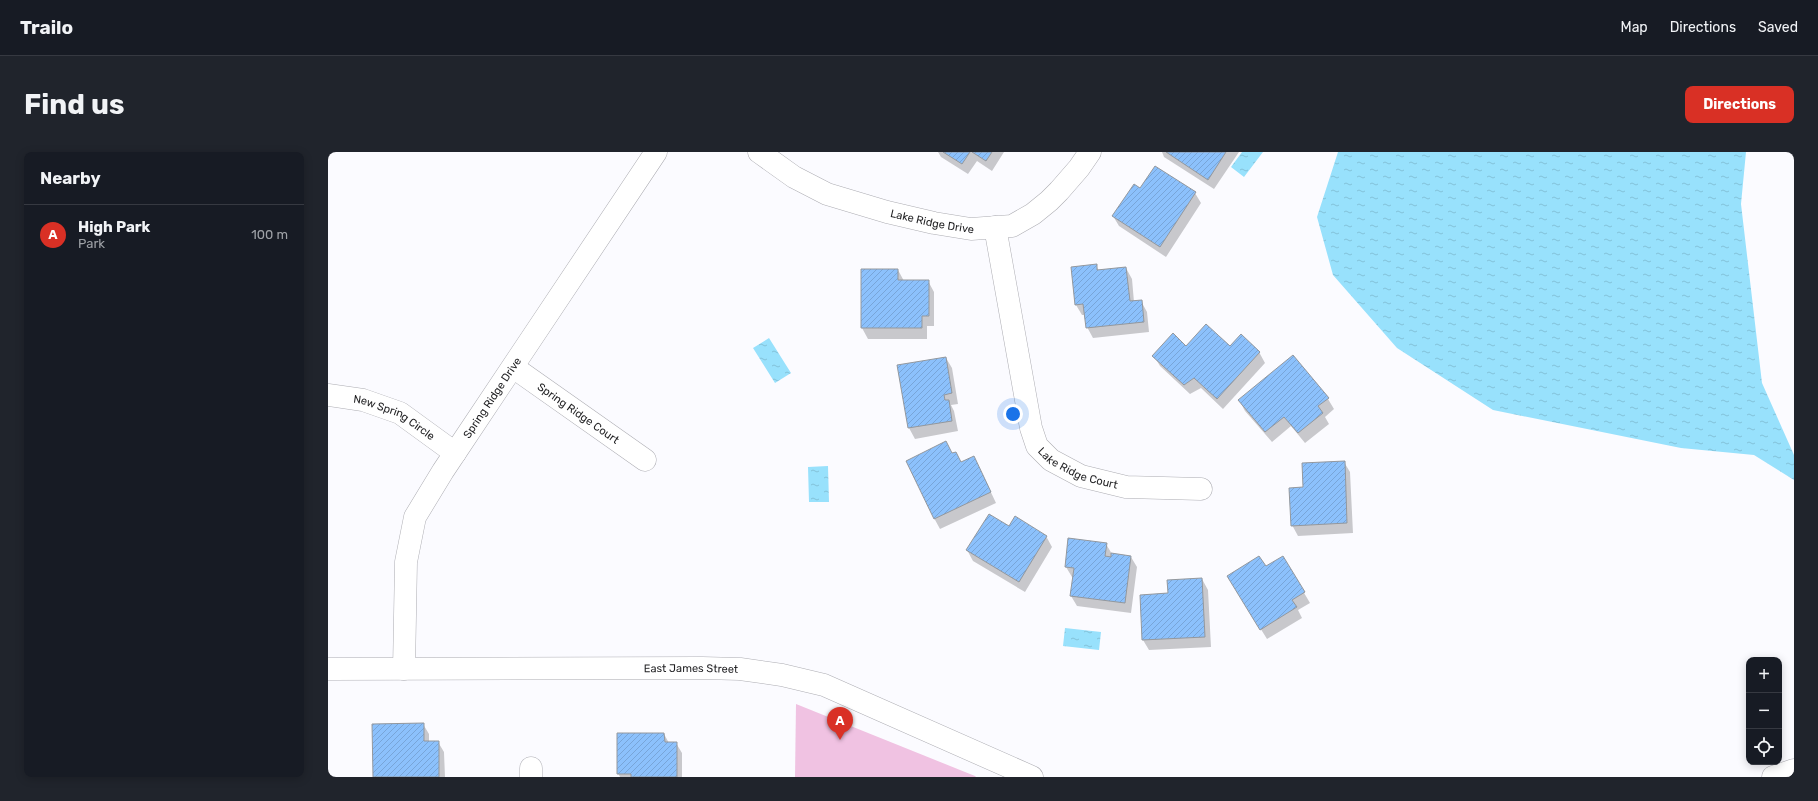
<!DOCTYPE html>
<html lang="en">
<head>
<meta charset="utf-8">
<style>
  :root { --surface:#171b24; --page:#20242c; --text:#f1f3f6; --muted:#9ea1a6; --line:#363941; --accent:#d93025 }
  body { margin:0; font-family:Rubik,sans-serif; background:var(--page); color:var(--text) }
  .controls { position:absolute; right:12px; bottom:12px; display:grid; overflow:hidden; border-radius:8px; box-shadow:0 2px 10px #0003 }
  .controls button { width:36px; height:36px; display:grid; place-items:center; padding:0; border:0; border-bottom:1px solid var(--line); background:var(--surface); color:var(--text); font:20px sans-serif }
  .you { position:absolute; left:685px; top:262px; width:14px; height:14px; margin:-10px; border:3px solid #fff; border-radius:50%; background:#1a73e8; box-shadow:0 0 0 6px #1a73e833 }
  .badge { display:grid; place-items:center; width:26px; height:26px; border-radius:50%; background:var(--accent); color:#fff; font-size:13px; font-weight:700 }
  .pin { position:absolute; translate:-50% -33px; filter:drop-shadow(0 1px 2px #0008) }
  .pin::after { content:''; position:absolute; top:21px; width:14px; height:12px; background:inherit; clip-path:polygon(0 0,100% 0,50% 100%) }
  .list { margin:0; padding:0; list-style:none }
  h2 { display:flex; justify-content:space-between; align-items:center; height:52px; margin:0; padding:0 16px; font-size:17px }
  h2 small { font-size:13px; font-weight:400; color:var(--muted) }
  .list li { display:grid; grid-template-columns:26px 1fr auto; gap:12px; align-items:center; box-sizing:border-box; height:60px; padding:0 16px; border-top:1px solid var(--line) }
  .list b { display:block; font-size:15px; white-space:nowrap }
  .list p { margin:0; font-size:13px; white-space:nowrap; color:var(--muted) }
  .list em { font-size:13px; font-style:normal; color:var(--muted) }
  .icon { flex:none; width:22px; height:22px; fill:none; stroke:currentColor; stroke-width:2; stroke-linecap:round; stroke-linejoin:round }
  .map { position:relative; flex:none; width:1466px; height:625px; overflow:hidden; border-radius:8px }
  header { display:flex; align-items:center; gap:24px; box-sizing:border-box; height:56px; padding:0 20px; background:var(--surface); border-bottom:1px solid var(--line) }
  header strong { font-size:19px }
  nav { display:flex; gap:22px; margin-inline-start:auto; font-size:14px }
  .intro { display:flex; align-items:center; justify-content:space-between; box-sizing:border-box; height:96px; padding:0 24px }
  h1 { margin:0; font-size:28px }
  .button { padding:10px 18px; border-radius:8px; background:var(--accent); color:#fff; font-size:14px; font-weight:700 }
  main { display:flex; gap:24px; padding:0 24px }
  aside { flex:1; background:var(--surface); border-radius:8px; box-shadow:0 2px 10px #0003 }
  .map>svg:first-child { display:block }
</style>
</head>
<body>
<header>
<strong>Trailo</strong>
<nav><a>Map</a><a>Directions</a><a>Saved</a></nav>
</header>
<div class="intro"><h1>Find us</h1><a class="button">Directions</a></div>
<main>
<aside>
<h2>Nearby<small></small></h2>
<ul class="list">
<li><span class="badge">A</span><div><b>High Park</b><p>Park</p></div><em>100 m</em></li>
</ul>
</aside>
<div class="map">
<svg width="1466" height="625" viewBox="0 0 1466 625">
  <defs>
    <pattern id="water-ripples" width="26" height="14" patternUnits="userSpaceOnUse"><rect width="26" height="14" fill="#98e1fc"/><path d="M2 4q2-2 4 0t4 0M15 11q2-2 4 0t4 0" fill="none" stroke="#83c1d8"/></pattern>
    <pattern id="building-hatch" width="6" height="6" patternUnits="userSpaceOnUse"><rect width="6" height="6" fill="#8cc1fc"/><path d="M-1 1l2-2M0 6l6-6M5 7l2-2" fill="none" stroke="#78a5d8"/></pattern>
  </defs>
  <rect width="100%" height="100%" fill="#fbfbff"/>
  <path fill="#f0c2e2" d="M468 552 647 624 648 625H467Z"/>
  <path fill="url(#water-ripples)" d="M914 0H935L916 25 903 15Z
    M1010 0H1418L1413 52 1434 231 1466 303V328L1426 303 1353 296 1165 258 1069 196 1005 123 989 65Z
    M441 186 463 221 447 231 425 196Z
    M500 314 501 350H481L480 315Z
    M737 476 773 480 771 498 735 494Z"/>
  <path fill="#0003" d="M610 0H676L664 19 649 9 640 22 613 5Z
    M834 0H911L886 37 836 5Z
    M813 38 867 41 873 51 838 105 791 74 785 64Z
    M768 113 771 119 798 116 804 127 806 150 813 149 819 160 821 180 765 186 759 175 757 163H754L748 153Z
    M534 118H570L576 129H600L606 140V174H599V187H540L534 176Z
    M858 195 931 200 937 211 895 257 873 236 862 242 832 214 826 204Z
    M618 206 624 216 630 252 623 253 626 259 630 279 587 287 581 276 570 214Z
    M1000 247 1006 257 997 265 1001 272 977 291 963 274 944 290 917 259 911 248Z
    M628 301 633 310 651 315 668 351 612 377 606 366 625 302Z
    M1016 310 1022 320 1025 381 970 384 964 373 976 336Z
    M681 376 718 384 724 395 697 440 645 409 639 398Z
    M778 392 784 402 803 405 809 415 803 461 749 454 743 444 745 426 744 425 738 415Z
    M955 405 982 451 970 458 974 466 939 487 906 434Z
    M874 427 880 438 883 495 821 498 815 488 841 442Z
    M95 572 101 582V590H110L116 600 117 625H46Z
    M336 582 341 591H348L354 601V625H292L290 621Z"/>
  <path fill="url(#building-hatch)" stroke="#94989d" d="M615 0H642L634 12Z
    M644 0H664L658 9Z
    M838 0H898L880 28Z
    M827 14 868 40 832 95 784 64 806 32 812 36Z
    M769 112V118L798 115 802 149 814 148 816 170 758 176 755 152 747 153 743 115Z
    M533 117H570V128H601V164H594V176H533Z
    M878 172 902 194 913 182 932 200 889 247 866 226 856 233 824 204 845 181 858 194Z
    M965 203 1001 246 990 254 995 261 970 281 956 265 937 280 910 248Z
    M618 205 624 241 616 243 617 248H621L624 269 580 276 569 213Z
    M618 289 624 301 628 300 633 310 646 304 663 340 606 367 578 309Z
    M1017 309 1019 371 963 374 961 336 975 335 974 311Z
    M661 362 681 374 687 364 719 384 691 430 638 398Z
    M740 386 779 391 777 404 783 405V401L803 404 797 451 742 444 746 416 737 415Z
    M931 404 938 414 955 404 977 440 964 448 969 455 932 478 899 424Z
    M874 426 877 485 814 488 812 443 840 441 839 428Z
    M96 571V589H111V625H45L44 572Z
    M289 581H336L337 590H349V625H303V622H289Z"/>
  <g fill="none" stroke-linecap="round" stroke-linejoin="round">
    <g stroke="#adadb3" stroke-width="23">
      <g id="street">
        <path id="s1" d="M431 0 466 25 499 42 559 60 606 71 643 77 684 74 705 62 721 49 731 39 751 16 762 0"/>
        <path id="s2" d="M667 75 703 276 709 294 723 308 753 324 798 335 873 337"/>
        <path id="s3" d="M185 215 317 308"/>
        <path id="s4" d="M0 243 35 248 72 261 127 301"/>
        <path id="s5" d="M76 517 78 410 87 365 115 319 328 0"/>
        <path d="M203 616V625"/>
      </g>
    </g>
    <g stroke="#adadb3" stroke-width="23">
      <g id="secondary">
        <path id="s6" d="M0 517 374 516 412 517 454 523 496 533 704 625"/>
        <path d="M1445 625 1466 618"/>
      </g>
    </g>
    <use href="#street" stroke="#fff" stroke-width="22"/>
    <use href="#secondary" stroke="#fff" stroke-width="22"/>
  </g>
  <g text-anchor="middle" stroke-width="4" stroke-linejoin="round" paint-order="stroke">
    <g font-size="11" fill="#1e1e20" stroke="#fbfbff">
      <text dy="4" stroke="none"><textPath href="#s1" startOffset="189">Lake Ridge Drive</textPath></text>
      <text dy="4" stroke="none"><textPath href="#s5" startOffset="295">Spring Ridge Drive</textPath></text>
      <text dy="4" stroke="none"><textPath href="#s3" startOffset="80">Spring Ridge Court</textPath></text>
      <text dy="4" stroke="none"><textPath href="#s4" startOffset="71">New Spring Circle</textPath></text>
      <text dy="4" stroke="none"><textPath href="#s2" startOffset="271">Lake Ridge Court</textPath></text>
      <text dy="4" stroke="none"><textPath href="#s6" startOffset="363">East James Street</textPath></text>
    </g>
  </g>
</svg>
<div class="controls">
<button>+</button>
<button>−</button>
<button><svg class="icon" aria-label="locate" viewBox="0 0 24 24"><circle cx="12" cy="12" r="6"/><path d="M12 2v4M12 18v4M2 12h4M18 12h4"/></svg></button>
</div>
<div class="you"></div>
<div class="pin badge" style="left:512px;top:588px">A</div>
</div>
</main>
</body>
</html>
